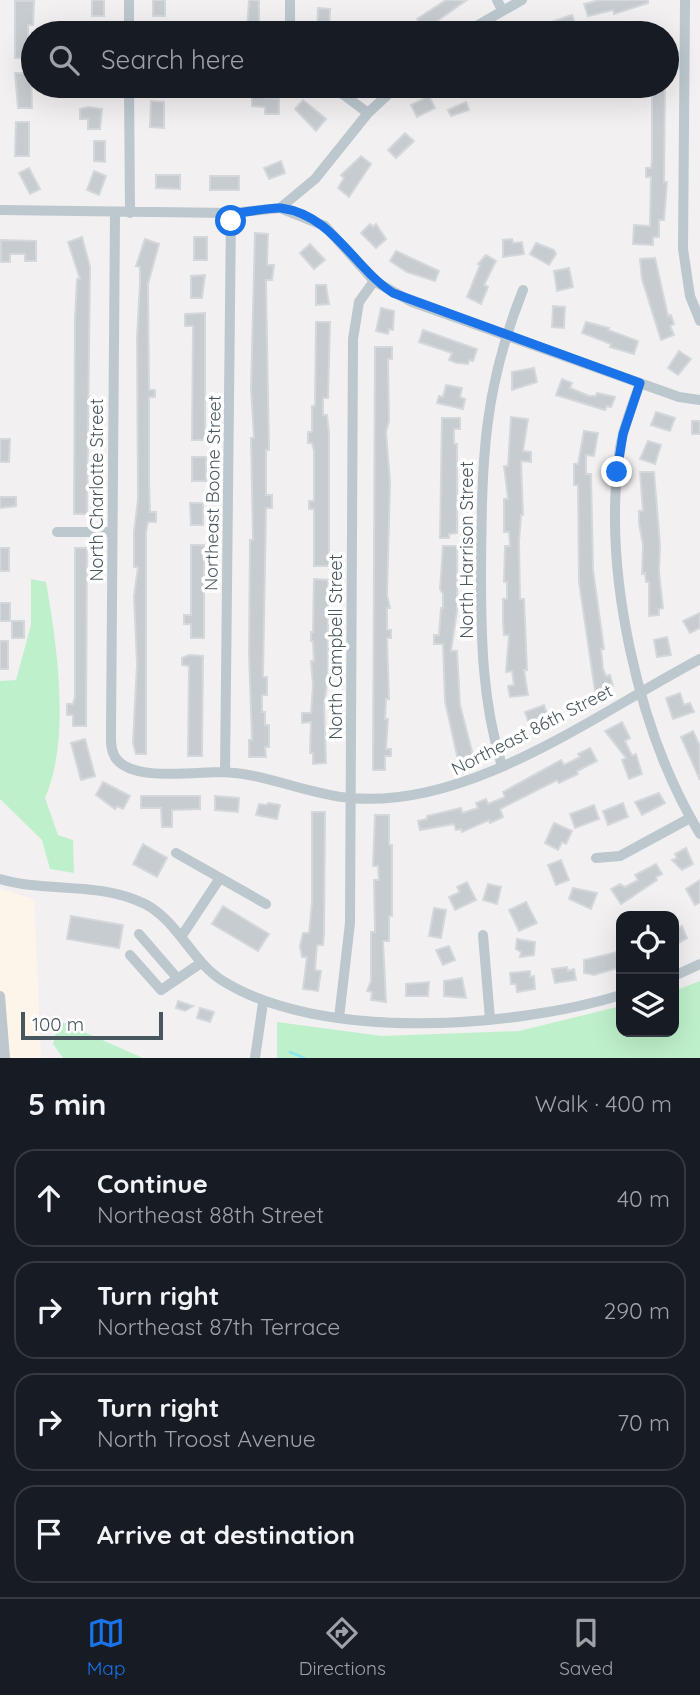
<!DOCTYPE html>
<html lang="en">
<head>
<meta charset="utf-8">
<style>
  :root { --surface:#171b24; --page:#20242c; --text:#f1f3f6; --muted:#9ea1a6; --line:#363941; --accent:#1a73e8 }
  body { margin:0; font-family:Quicksand,sans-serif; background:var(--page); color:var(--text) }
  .controls { position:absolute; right:21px; bottom:21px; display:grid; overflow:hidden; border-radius:14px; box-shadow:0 7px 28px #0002 }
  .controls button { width:63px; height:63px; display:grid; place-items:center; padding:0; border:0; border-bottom:2px solid var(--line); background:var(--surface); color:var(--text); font:35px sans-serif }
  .scale { position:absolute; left:21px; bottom:18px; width:142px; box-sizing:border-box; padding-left:7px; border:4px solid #48575f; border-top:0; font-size:19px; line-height:24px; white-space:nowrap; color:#48575f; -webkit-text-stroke:5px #fff; paint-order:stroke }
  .stop { position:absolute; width:21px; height:21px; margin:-16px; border:5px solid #1a73e8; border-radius:50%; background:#fff }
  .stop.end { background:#1a73e8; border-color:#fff; box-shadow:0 2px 7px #0008 }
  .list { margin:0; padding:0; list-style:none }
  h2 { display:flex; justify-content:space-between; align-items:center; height:91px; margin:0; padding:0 28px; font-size:30px }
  h2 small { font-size:23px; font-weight:400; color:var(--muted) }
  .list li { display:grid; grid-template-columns:46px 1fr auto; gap:21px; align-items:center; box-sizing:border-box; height:98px; margin:0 14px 14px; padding:0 14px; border:2px solid var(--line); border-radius:21px }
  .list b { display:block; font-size:26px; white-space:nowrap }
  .list p { margin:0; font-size:23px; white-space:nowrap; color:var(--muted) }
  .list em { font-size:23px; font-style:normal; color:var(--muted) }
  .icon { flex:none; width:38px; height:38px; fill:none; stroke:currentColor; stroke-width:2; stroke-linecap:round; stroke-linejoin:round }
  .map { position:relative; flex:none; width:700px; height:1058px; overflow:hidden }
  .search { position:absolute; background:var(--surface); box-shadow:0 7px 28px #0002; left:21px; right:21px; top:21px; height:77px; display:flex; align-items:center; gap:18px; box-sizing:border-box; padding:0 24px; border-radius:38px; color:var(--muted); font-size:26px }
  .sheet { height:539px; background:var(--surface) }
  nav { display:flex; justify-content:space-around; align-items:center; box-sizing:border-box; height:98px; border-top:2px solid var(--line); background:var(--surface); font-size:19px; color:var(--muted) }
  nav a { display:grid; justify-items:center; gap:4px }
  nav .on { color:var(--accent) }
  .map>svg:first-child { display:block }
</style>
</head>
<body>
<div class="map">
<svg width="700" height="1058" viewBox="0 0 700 1058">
  <rect width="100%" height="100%" fill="#f3f0f1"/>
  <path fill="#fdf5ea" d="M0 889 34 899 41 1058H0Z"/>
  <path fill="#bef1cb" d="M31 579 46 582C57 645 71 739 45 798L58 835 73 840 74 873 50 869 42 840 0 799V681L16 680 31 625Z
    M700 981V1058H277V1022L382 1036 519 1031 621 1006V1032H674V991Z
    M59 1021 143 1058H63L53 1044Z"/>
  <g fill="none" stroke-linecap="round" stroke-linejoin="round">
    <path stroke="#8ae7ef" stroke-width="2.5" d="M290 1052 304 1058"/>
  </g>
  <path fill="#c7ccd0" stroke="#d4d8dc" stroke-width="2" d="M92 0H104V16H92Z
    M153 0H165V16H153Z
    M249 0H259V31H247Z
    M446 0H467L424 30 417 19Z
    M600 0H648V3L614 14 613 10 588 16 584 4Z
    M15 1H34L33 25H28V58H15Z
    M318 8 330 9 329 33H317Z
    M572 15 579 33H570L569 29 555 33 551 22Z
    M15 73H31L32 108H18Z
    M652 86H665L664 182H667L664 220H659V237H653V245L633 244 634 225 650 226 651 177H646V168H651L652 159Z
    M252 96 279 99V114H265V107L252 106Z
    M429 96 435 108 417 117 411 105Z
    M303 100 326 119 316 131 295 109Z
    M151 101 164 102V128L150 127Z
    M466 102 469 110 451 116 448 110Z
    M88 107 102 109 100 129H88V119H80V109Z
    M16 122H29V156H15Z
    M405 133 414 141 396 158 388 150Z
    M94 141H105V162L94 161Z
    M361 156 371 164 349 197 338 188 344 178 341 175Z
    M281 161 285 173 269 179 264 168Z
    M29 168 40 189 30 194 19 173Z
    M94 171 106 176 99 195 87 190Z
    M156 175H180V189L156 188Z
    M210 176H239V190H210Z
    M370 224 373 227 376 224 386 239 376 248 361 233Z
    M255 233 268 234 267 265H274L272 280H266V285L269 450H266V495H272V508H266L263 677H267V695H262V712H265V725H269V747H265L266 757H249V740H252L249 654 250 540H253L251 438H254L251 389Z
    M82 237 90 267 87 514H74L75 319 77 279H80L68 242Z
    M194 237H207V260H194Z
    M145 239 159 244 148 284 149 390H155V397H149V479L150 512H156V522H148L146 532V754H136L133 743 137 664 134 596 138 567H134V532L138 499 137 338 140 282V267L136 266Z
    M512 239 513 243 522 242 524 254 503 257V240Z
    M1 240 36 241V261H25V254H10V262H1Z
    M536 243 554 250 556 254 549 265 530 254Z
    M310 244 325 260 314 269 300 253Z
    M396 251 439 271 435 281 407 272 390 261Z
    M486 255 496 261 484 285 488 287 481 304 467 297 480 265 478 264Z
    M655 258 668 316 671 315 674 324 670 326 674 335 661 340 642 279 640 259Z
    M569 268 573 287 557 291 554 271Z
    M205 275 202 298H191V276Z
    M316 285H326L329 304 316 305Z
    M553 306 565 307 564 328 552 327Z
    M381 308 394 311 393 330 389 329 388 334 376 331Z
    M205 313V440H192L193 326H185V314Z
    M316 322H330L328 398H323V415H327L329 433V566H314V509H309V501H314V451L312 443H308V432H312V406H315Z
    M586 322 609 328 608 330 638 341 634 354 610 347 611 344 582 333Z
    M423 330 477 349 473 361 469 360 468 364 457 363 449 360 452 353 419 342Z
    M375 347H392V359H388L389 421 386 432 390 482 387 595 390 608H387V630H391V638H387L389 699H386L385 719H388L386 749H391V756H385V770H373Z
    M679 351 691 359 678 375 668 368Z
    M534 368 537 382 512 390V372Z
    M562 379 572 383 570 388 589 396H596L597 393 615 397 611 407 607 406 605 410 556 395Z
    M446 385 462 388 460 397 465 399 463 409 437 403 439 396 443 397Z
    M656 412 675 418 670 431 651 425Z
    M511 417 528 419 523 451 531 452V462L521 461 523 515H521L519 542 520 599H524L527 670H524L528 695 510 697 508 686 514 685 512 671 506 672 509 635H504L503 621V599H507V582H504L505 546H510L509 532H504V499H508L504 466H508Z
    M442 418H460V429H454V444H457V533L449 534V538H440Z
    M692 421H700V434H692Z
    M584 431 598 433 594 456 586 455V474H591L593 570 604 649H601L603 669 606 676 610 675 613 686 595 691 579 582 578 485H574V464H578Z
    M0 439H10L9 462H0Z
    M648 441 661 445 655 464 640 459Z
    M192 457H206V481H192Z
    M640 472H654L660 545 659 572 663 608 659 609V615L649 616V582H646L645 573 642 574 643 545 639 523V511H643Z
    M0 497H16V506L0 508Z
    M190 503H203V525H191Z
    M191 545H204V638H191V624H184V615H191Z
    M443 546H457V611L451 651H457L460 705 473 755 458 760 445 701 443 644H434V635H439L441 608H443V594L440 589Z
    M0 548H9V571H0Z
    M75 548H87L86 726H73V715H67V704H73L75 697Z
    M314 579 328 580V678L324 704 326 763 313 764V753H310L311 722 302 723V713H311L313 685 311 661H314L313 641H311V632H313Z
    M0 603H10V621H0Z
    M700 613V628L690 633 683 621Z
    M12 621H24V638H12Z
    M667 637 671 655 657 657 654 640Z
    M0 641H8V669H0Z
    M189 655 203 656 202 756H188L189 666 182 665V658Z
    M680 693 684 705 690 703 694 712 673 719 666 698Z
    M544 705 549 719 530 726 525 712Z
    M622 722 630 738 625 741 632 756 636 754 642 774 629 779 622 760 626 758 605 731Z
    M693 731 700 746V780L681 737Z
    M85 739 95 776 81 780 71 743Z
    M590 748 597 761 577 771 578 774 559 783 557 780 500 809 503 817 490 823 489 820 462 832 461 829 456 830 454 824 420 830 418 821 427 819V816L461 808 462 813 478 808 476 803 486 799 488 804 505 797 503 792 561 760 564 765 580 757 578 754Z
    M103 782 130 796 123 809 117 806 115 809 96 795Z
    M659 793 665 803 642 815 635 802Z
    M141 796H200V809L172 810V827H162L161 808H141Z
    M215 796 239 798 238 812 215 810Z
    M268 803 280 805 277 819 256 815 259 804 267 805Z
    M623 803 628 817 608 825 603 811Z
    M594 805 599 819 575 828 570 814Z
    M312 812H325L324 934 323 945H317L315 970 321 971 318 991 303 989 307 957H302L300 946 303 933H309L312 903Z
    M375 815H389V845H392V916H389V941H383L386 1002 371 1000 372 992 367 991 371 981V932H375L374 880H379L378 866H373Z
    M554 823 572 831 566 844 562 842 558 850 545 843Z
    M143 844 167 858 157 877 133 864Z
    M686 848 693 864 682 870 672 860 677 858 675 854Z
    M561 860 569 880 556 885 548 865Z
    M656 864 662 874 656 877 657 880 621 904 611 889 620 884 625 887 638 880 635 875Z
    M700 880V902L695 905 686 889Z
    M467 882 476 900 455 910 449 897 460 892 457 887Z
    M488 884 501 887 497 904 483 900Z
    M573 888 597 893 591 909 569 899Z
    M526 902 537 923 519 931 509 910Z
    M223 906 269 934 258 951 212 924Z
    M434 908 446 910 441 938 429 936Z
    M71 916 123 925 119 948 67 939Z
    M674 921 677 928 682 926 687 938 674 946Z
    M517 939 535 942 534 955 520 957 521 952 516 949Z
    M449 946 455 960 443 965 436 950Z
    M621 951V967L594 975 584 973V960Z
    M567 967 568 971 574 969 576 980 555 983 552 969Z
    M530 971V977L534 976 535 989 517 992 516 984H511L510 973Z
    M462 978 466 998 444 996V981Z
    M429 982 428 996H406V984Z
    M178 1001 193 1006 185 1011 176 1008Z
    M200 1008 214 1012 210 1022 197 1018Z"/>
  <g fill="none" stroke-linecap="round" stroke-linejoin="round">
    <path stroke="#bcc7ce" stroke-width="10" d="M290 0V33
      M497 0 502 10
      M685 0 683 249 690 296 700 321
      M129 33V0
      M464 33 522 0
      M129 86 130 213
      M332 86 368 113
      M280 208 325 226 374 281 412 302 679 397 700 400
      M0 210 231 213 280 208 315 179 368 113 397 86
      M115 213 111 731C111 739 110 749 115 757 130 782 194 772 221 772 265 773 306 794 350 798 471 809 597 713 700 659
      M640 383C632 407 622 430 619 455 603 573 638 732 700 834
      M57 532H112
      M502 766C482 702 481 638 481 571 482 464 482 392 523 290
      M225 772 231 213
      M176 853 266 904
      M596 858 620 856 690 818
      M0 879C48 893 98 881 145 904 178 921 192 962 223 981 321 1042 514 1028 621 995
      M139 934 178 979
      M483 935 490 1019
      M181 937 220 878
      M130 955 161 990 201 963
      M674 976 700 964
      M0 996 5 1058
      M339 1018 350 923 353 339 359 302 374 281
      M255 1058 263 1003"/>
  </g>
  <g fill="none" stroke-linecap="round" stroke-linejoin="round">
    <path stroke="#1a73e8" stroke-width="9" d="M231 221 232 213C245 213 271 207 281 208 333 215 353 267 393 293L640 383 623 434 617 472"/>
  </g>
  <g text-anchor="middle" stroke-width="7" stroke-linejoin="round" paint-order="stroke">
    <g font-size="18" fill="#48575f" stroke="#fff">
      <text transform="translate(97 490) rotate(-90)" y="6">North Charlotte Street</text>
      <text transform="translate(213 493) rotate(-89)" y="6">Northeast Boone Street</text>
      <text transform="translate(467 550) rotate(-90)" y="6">North Harrison Street</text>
      <text transform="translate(336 647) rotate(-90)" y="6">North Campbell Street</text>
      <text transform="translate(532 730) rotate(-27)" y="6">Northeast 86th Street</text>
    </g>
  </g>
</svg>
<div class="controls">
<button><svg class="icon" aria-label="locate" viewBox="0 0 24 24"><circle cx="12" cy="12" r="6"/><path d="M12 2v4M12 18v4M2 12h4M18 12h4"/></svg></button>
<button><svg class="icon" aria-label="layers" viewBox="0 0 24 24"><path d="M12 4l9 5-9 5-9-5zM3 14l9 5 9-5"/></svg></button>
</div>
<div class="scale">100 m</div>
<div class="stop" style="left:231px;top:221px"></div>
<div class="stop end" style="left:617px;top:472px"></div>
<div class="search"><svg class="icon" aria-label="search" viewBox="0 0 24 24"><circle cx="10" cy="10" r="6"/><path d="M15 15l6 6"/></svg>Search here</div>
</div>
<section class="sheet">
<h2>5 min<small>Walk · 400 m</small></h2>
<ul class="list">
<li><svg class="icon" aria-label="ahead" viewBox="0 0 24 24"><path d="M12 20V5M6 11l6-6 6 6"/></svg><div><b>Continue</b><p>Northeast 88th Street</p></div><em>40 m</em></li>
<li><svg class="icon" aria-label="right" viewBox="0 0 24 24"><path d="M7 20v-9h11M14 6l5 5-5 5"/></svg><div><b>Turn right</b><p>Northeast 87th Terrace</p></div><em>290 m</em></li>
<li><svg class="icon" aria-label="right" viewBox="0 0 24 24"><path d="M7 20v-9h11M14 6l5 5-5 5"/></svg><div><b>Turn right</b><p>North Troost Avenue</p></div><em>70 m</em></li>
<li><svg class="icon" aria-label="arrive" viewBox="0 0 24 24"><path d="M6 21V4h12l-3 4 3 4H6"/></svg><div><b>Arrive at destination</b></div></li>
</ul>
</section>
<nav>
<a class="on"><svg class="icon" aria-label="map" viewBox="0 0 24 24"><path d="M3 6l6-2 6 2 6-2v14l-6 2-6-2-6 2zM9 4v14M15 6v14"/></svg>Map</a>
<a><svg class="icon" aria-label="directions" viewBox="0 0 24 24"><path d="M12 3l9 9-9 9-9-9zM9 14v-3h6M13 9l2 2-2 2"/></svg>Directions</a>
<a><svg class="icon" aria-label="saved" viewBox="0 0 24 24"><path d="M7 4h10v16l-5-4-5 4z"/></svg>Saved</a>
</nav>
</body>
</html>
